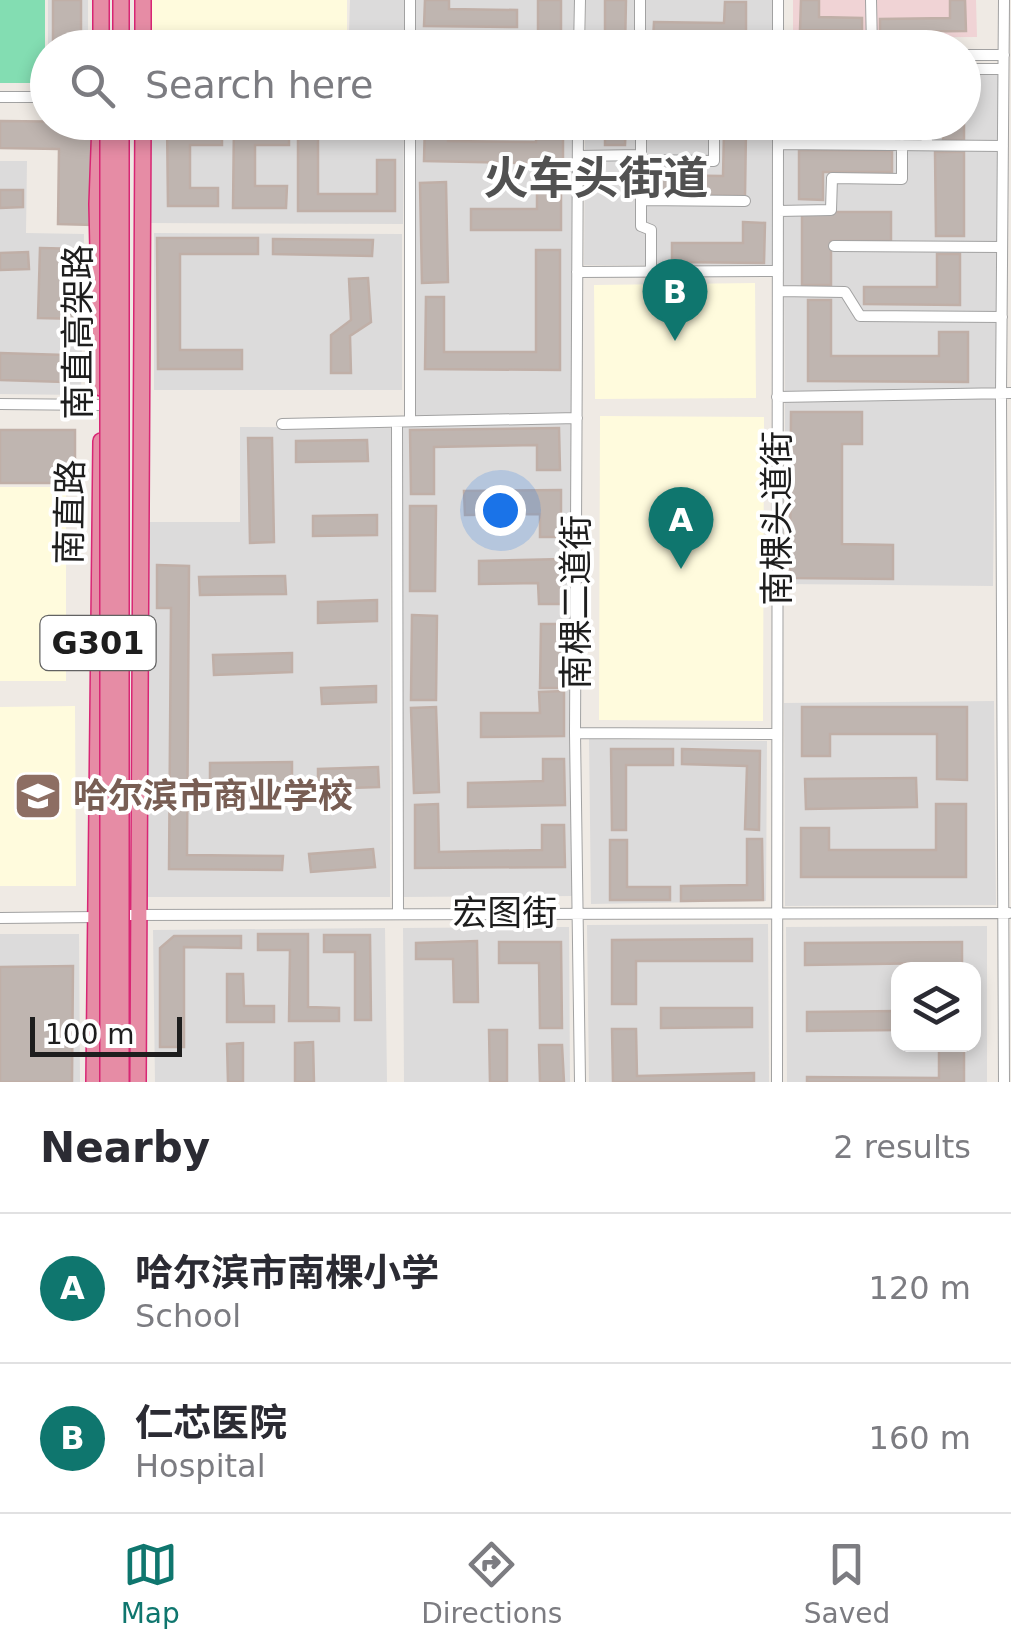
<!DOCTYPE html>
<html lang="en">
<head>
<meta charset="utf-8">
<style>
  :root { --surface:#fff; --page:#f2f2f3; --text:#2b2b33; --muted:#7c7c81; --line:#e1e1e2; --accent:#0f766e }
  body { margin:0; font-family:"DejaVu Sans","Noto Sans SC",sans-serif; background:var(--page); color:var(--text) }
  .controls { position:absolute; right:30px; bottom:30px; display:grid; overflow:hidden; border-radius:20px; box-shadow:0 5px 15px #0003 }
  .controls button { width:90px; height:90px; display:grid; place-items:center; padding:0; border:0; border-bottom:2px solid var(--line); background:var(--surface); color:var(--text); font:50px sans-serif }
  .scale { position:absolute; left:30px; bottom:25px; width:152px; box-sizing:border-box; padding-left:10px; border:5px solid #1e1e1e; border-top:0; font-size:28px; line-height:35px; white-space:nowrap; color:#1e1e1e; -webkit-text-stroke:8px #fff; paint-order:stroke }
  .you { position:absolute; left:500px; top:510px; width:35px; height:35px; margin:-25px; border:8px solid #fff; border-radius:50%; background:#1a73e8; box-shadow:0 0 0 15px #1a73e833 }
  .badge { display:grid; place-items:center; width:65px; height:65px; border-radius:50%; background:var(--accent); color:#fff; font-size:32px; font-weight:700 }
  .pin { position:absolute; translate:-50% -82px; filter:drop-shadow(0 2px 5px #0008) }
  .pin::after { content:''; position:absolute; top:52px; width:35px; height:30px; background:inherit; clip-path:polygon(0 0,100% 0,50% 100%) }
  .list { margin:0; padding:0; list-style:none }
  h2 { display:flex; justify-content:space-between; align-items:center; height:130px; margin:0; padding:0 40px; font-size:42px }
  h2 small { font-size:32px; font-weight:400; color:var(--muted) }
  .list li { display:grid; grid-template-columns:65px 1fr auto; gap:30px; align-items:center; box-sizing:border-box; height:150px; padding:0 40px; border-top:2px solid var(--line) }
  .list b { display:block; font-size:38px; white-space:nowrap }
  .list p { margin:0; font-size:32px; white-space:nowrap; color:var(--muted) }
  .list em { font-size:32px; font-style:normal; color:var(--muted) }
  .icon { flex:none; width:55px; height:55px; fill:none; stroke:currentColor; stroke-width:2; stroke-linecap:round; stroke-linejoin:round }
  .map { position:relative; flex:none; width:1011px; height:1082px; overflow:hidden }
  .search { position:absolute; background:var(--surface); box-shadow:0 5px 15px #0003; left:30px; right:30px; top:30px; height:110px; display:flex; align-items:center; gap:25px; box-sizing:border-box; padding:0 35px; border-radius:55px; color:var(--muted); font-size:38px }
  .sheet { height:430px; background:var(--surface) }
  nav { display:flex; justify-content:space-around; align-items:center; box-sizing:border-box; height:140px; border-top:2px solid var(--line); background:var(--surface); font-size:28px; color:var(--muted) }
  nav a { display:grid; justify-items:center; gap:5px }
  nav .on { color:var(--accent) }
  .map>svg:first-child { display:block }
</style>
</head>
<body>
<div class="map">
<svg width="1011" height="1082" viewBox="0 0 1011 1082">
  <rect width="100%" height="100%" fill="#efeae4"/>
  <path fill="#dcdbdb" fill-rule="evenodd" d="M48 0H88V47L48 48Z
    M350 0H404L405 34 349 33Z
    M415 0H576L575 47 415 48Z
    M586 0H773V47L585 48Z
    M964 75H999L993 586 786 584 783 123 964 122Z
    M149 123H404L403 224 150 223Z
    M415 123H574L571 413 415 416Z
    M585 123H772V266L584 265Z
    M0 161H27L26 233 84 234 81 395 0 394Z
    M154 233 402 234V390H154Z
    M573 422 572 896 404 897 400 424Z
    M240 427 391 428 390 897H147V522H240Z
    M994 701 996 905 785 906 784 703Z
    M589 739 767 741 766 901 591 904Z
    M768 924 769 1082H589L587 925Z
    M987 926V1082H787L786 927ZM898 969H974V1044H898Z
    M569 927 570 1082H404L403 928Z
    M385 928 387 1082H155L153 930Z
    M0 934H79L80 1082H0Z"/>
  <path fill="#f0d3d5" d="M793 0H976L977 37 793 38Z"/>
  <path fill="#fffbdd" d="M151 0H347V47H151Z
    M755 283 756 398 595 399 594 285Z
    M600 416 764 417 763 721 599 720Z
    M0 487H66V681H0Z
    M75 706 76 886H0V707Z"/>
  <path fill="#83ddb2" d="M0 0H45V83H0Z"/>
  <path fill="#bfb5b0" stroke="#c0afa7" stroke-width="2.5" d="M53 0H81V48H53Z
    M425 0H449V9L517 10V27L424 26Z
    M538 0H561V48H538Z
    M605 0H626L625 48H605Z
    M801 0H819V17L862 18V31L800 30Z
    M950 0H965L966 31 880 32V19L950 18Z
    M725 2H746V42L653 41 654 22 724 23Z
    M964 82V140H943V122H964Z
    M0 121 94 122 93 225 58 224 59 149 0 148Z
    M167 122H222V145H190V188H218V206H168Z
    M234 122H289V145H255V186H287L286 208H233Z
    M298 122H340V137H318V194H377V160H395V211H298Z
    M425 122H448V141L536 142 537 122H563V164L424 161Z
    M605 122H626L625 145H605Z
    M798 122H823L822 132 798 131Z
    M724 131H746L745 196 652 195 653 175 723 176Z
    M799 150 892 151V172H823V200L799 199Z
    M935 152H964V236H936Z
    M446 182 448 282 422 283 420 183Z
    M537 188H561V230H471V209H537Z
    M0 190H23V207L0 208Z
    M802 212H891V241H831V285H802Z
    M743 222 765 223 764 263 672 262V243H743Z
    M157 238H258V254H180V350H242V369H158Z
    M273 239 373 240 372 256 273 254Z
    M40 248 82 249 81 319 38 318Z
    M536 250H560V370L425 369 426 297H444V352H536Z
    M28 252 29 269 0 270V253Z
    M937 254H960V305L864 304V287H937Z
    M368 278 371 322 350 336 351 373H331V335L351 320 349 279Z
    M808 300H831V356H939V332H968V382L808 381Z
    M0 353 65 355 64 382 0 380Z
    M791 412H862V444H842V544L893 545V579L790 578Z
    M559 428 560 470H537V445L434 447V494H411L410 430Z
    M0 430H75V483H0Z
    M248 438H272L274 542 250 543Z
    M367 440 368 461 296 462V441Z
    M561 490V537H540V514L465 515 464 491Z
    M410 506H436L435 591H410Z
    M377 515V535L313 536V516Z
    M562 559 563 604H539L538 583 479 584V561Z
    M157 565 189 566 187 855 283 856 282 870 169 869 171 608H157Z
    M285 576 286 594 200 595 199 577Z
    M377 600V621L318 623V602Z
    M412 615 437 616 436 700H411Z
    M541 624H563L562 688H540Z
    M292 653V672L214 675 213 655Z
    M376 686V702L322 704 321 688Z
    M564 691V736L481 737V713H540L539 692Z
    M436 707 439 792 414 793 411 708Z
    M802 707H967V780L937 779V734H830V756H802Z
    M611 749H673V765H626V830H612Z
    M682 749 760 751 759 830 745 829 747 766 682 764Z
    M543 759H564L565 805 468 807V783L543 781Z
    M292 762V784L210 785V763Z
    M378 767 379 787 318 789V769Z
    M916 778 917 807 806 809 805 779Z
    M438 804 439 852 542 850V825H564L565 867 415 868V805Z
    M936 804H966V877H801V828H829V850H936Z
    M747 839H762L763 900 681 901V886L747 885Z
    M610 840H627V887H670V900H610Z
    M373 849 375 867 311 872 309 854Z
    M258 934H308V1007L339 1008V1021H289L290 950H258Z
    M324 935H370L371 1020H355V952H324Z
    M174 936H241V948L184 947V1047H160V948Z
    M752 939V961H636V1004H612V940Z
    M477 941 478 1002H454L453 959H416V943Z
    M499 942H561L562 1028H540L539 963H499Z
    M962 942V969H939V963L805 965V943Z
    M73 966 72 1082H0V967Z
    M227 974H243L244 1006H274V1022H227Z
    M661 1008H752V1027L661 1028Z
    M898 1011V1030L807 1031V1012Z
    M612 1029H636L637 1076 754 1073V1082H613Z
    M489 1030H507V1082H490Z
    M313 1042 314 1082H295V1043Z
    M243 1043V1082H228L227 1044Z
    M939 1044H964V1082H807V1077L939 1078Z
    M539 1045H562L564 1082H540Z"/>
  <g fill="none" stroke-linecap="round" stroke-linejoin="round">
    <g stroke="#a2a2a2" stroke-width="12">
      <path id="minor" d="M410 0V48
        M640 0V48
        M778 0V48
        M871 0 872 48
        M1004 0 1001 395 1004 1082
        M579 48 580 0
        M964 55H1004
        M964 69H1003
        M0 97H48
        M410 122V421
        M578 122 575 733 580 1082
        M641 122V226L651 230V272
        M830 122V144
        M926 122 927 145
        M778 144 1003 146
        M578 156 641 155
        M641 160 714 161V122
        M641 200 745 201
        M778 211 831 210 832 178 902 179V145
        M834 246 1002 247
        M577 272 778 271
        M778 291 845 292 860 316 1002 317
        M777 397 1011 393
        M0 404 101 405
        M397 422 398 913
        M282 424 577 418
        M575 733 776 734
        M116 915 1009 913
        M0 918 99 917
        M777 1082 778 122"/>
    </g>
    <g stroke="#d82674" stroke-width="18">
      <path id="highway" d="M101 0V48
        M121 48V0
        M143 48V0
        M100 122 97 204 101 388
        M94 1082 101 441
        M138 1082 143 122"/>
    </g>
    <use href="#minor" stroke="#fff" stroke-width="10"/>
    <use href="#highway" stroke="#e68ca5" stroke-width="15"/>
    <g stroke="#d82674" stroke-width="18" stroke-linecap="butt">
      <path id="highway-bridge" d="M108 1082V122
        M121 1082V122"/>
    </g>
    <use href="#highway-bridge" stroke="#e68ca5" stroke-width="15"/>
  </g>
  <defs>
    <g id="school-square" transform="scale(2.5)"><rect x="-9" y="-9" width="18" height="18" rx="4" fill="#8d6e63" stroke="#fff"/><path d="M0-5L7-2L0 1L-7-2ZM-4 1L0 2.5L4 1V4Q0 6-4 4Z" fill="#fff"/></g>
  </defs>
  <g fill-rule="evenodd">
    <use href="#school-square" x="38" y="796"/>
  </g>
  <g text-anchor="middle" stroke-width="8" stroke-linejoin="round" paint-order="stroke">
    <rect fill="#fff" stroke="#626262" stroke-width="2.5" x="40.5" y="616" width="115" height="54" rx="8"/>
    <g font-size="32" font-weight="bold" fill="#1e1e1e">
      <text x="98" y="654">G301</text>
    </g>
    <g font-size="35" fill="#1e1e1e" stroke="#fff">
      <text transform="translate(78 332) rotate(-90)" y="12">南直高架路</text>
      <text transform="translate(70 512) rotate(-89)" y="12">南直路</text>
      <text transform="translate(777 518) rotate(-90)" y="12">南棵头道街</text>
      <text transform="translate(576 602) rotate(-90)" y="12">南棵二道街</text>
      <text x="505" y="925">宏图街</text>
    </g>
    <g font-size="35" font-weight="bold" fill="#785e54" stroke="#fff" text-anchor="start">
      <text x="73" y="808">哈尔滨市商业学校</text>
    </g>
    <g font-size="45" font-weight="bold" fill="#515151" stroke="#fff">
      <text x="596" y="194">火车头街道</text>
    </g>
  </g>
</svg>
<div class="controls">
<button><svg class="icon" aria-label="layers" viewBox="0 0 24 24"><path d="M12 4l9 5-9 5-9-5zM3 14l9 5 9-5"/></svg></button>
</div>
<div class="scale">100 m</div>
<div class="you"></div>
<div class="pin badge" style="left:681px;top:569px">A</div>
<div class="pin badge" style="left:675px;top:341px">B</div>
<div class="search"><svg class="icon" aria-label="search" viewBox="0 0 24 24"><circle cx="10" cy="10" r="6"/><path d="M15 15l6 6"/></svg>Search here</div>
</div>
<section class="sheet">
<h2>Nearby<small>2 results</small></h2>
<ul class="list">
<li><span class="badge">A</span><div><b>哈尔滨市南棵小学</b><p>School</p></div><em>120 m</em></li>
<li><span class="badge">B</span><div><b>仁芯医院</b><p>Hospital</p></div><em>160 m</em></li>
</ul>
</section>
<nav>
<a class="on"><svg class="icon" aria-label="map" viewBox="0 0 24 24"><path d="M3 6l6-2 6 2 6-2v14l-6 2-6-2-6 2zM9 4v14M15 6v14"/></svg>Map</a>
<a><svg class="icon" aria-label="directions" viewBox="0 0 24 24"><path d="M12 3l9 9-9 9-9-9zM9 14v-3h6M13 9l2 2-2 2"/></svg>Directions</a>
<a><svg class="icon" aria-label="saved" viewBox="0 0 24 24"><path d="M7 4h10v16l-5-4-5 4z"/></svg>Saved</a>
</nav>
</body>
</html>
